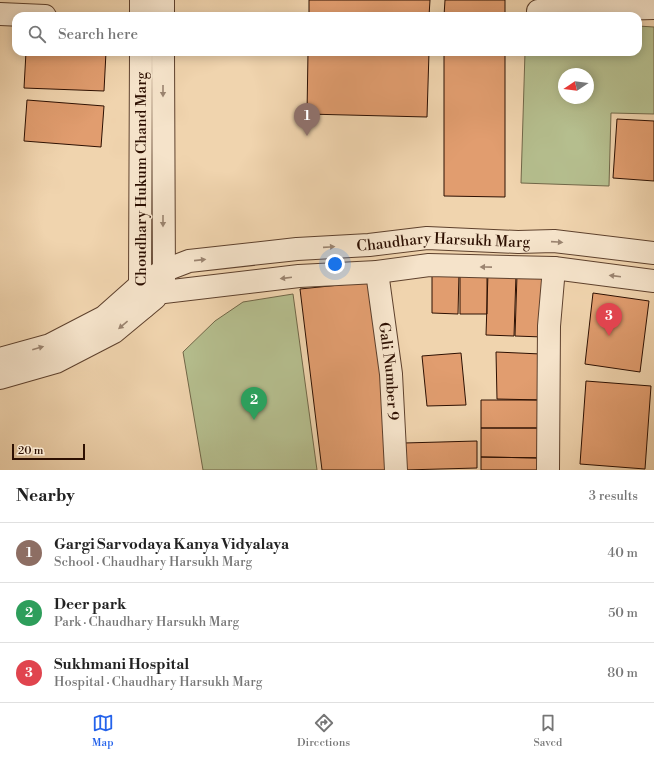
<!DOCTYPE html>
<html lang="en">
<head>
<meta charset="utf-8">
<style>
  :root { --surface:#fff; --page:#f2f2f2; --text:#222; --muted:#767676; --line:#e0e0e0; --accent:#2563eb }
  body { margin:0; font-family:"Libre Bodoni",serif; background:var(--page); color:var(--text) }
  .compass { position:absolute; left:558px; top:68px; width:36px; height:36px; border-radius:50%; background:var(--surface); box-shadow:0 2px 10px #0003; rotate:257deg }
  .scale { position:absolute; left:12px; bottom:10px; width:73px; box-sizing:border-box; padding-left:4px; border:2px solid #2d1002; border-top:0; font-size:11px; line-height:14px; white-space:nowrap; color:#2d1002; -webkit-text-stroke:3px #f5e3ca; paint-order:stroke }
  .you { position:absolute; left:335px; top:264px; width:14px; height:14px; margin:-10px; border:3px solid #fff; border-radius:50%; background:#1a73e8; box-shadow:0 0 0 6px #1a73e833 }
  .badge { display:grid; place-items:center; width:26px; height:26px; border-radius:50%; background:var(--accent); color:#fff; font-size:13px; font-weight:700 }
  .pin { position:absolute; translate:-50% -33px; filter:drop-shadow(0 1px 2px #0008) }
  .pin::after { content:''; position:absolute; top:21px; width:14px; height:12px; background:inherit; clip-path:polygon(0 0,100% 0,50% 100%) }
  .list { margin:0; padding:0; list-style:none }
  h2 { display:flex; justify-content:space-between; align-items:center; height:52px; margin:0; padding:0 16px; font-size:17px }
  h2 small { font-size:13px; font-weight:400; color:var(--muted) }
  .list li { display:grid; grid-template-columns:26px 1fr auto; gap:12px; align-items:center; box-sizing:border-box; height:60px; padding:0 16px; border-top:1px solid var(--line) }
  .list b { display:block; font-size:15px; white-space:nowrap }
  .list p { margin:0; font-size:13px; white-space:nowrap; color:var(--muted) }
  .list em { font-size:13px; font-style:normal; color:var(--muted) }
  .icon { flex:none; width:22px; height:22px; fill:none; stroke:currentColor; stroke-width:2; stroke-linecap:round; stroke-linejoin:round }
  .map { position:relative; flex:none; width:654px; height:470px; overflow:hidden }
  .search { position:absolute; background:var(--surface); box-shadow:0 2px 10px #0003; left:12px; right:12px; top:12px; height:44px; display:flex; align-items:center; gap:10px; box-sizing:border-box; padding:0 14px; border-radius:12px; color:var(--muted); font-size:15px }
  .sheet { height:232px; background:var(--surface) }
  nav { display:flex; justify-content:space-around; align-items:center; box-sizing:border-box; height:56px; border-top:1px solid var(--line); background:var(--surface); font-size:11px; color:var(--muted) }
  nav a { display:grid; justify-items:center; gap:2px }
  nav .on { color:var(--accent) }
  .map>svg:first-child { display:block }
</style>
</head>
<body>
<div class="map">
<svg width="654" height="470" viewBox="0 0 654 470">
  <rect width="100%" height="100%" fill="#f0d4ae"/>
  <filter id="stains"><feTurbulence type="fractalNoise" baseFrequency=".005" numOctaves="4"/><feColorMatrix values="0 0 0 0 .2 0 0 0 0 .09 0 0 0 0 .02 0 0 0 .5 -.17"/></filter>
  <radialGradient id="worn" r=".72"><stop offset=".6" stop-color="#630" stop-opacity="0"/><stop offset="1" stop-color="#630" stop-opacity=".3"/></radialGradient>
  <path fill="#b5be8e" stroke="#716748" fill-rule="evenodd" d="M638 26 654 27V114L611 113 609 186 521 183 525 52H638ZM564 74H588V98H564Z
    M293 294 317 470H203L183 352 215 321 243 302Z"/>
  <path fill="#e19d6f" stroke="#2d1002" d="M309 0H430L429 16H309Z
    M445 0H505V16H444Z
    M26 52H106L104 91 24 88Z
    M308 52H429L427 117 307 114Z
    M444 52H505V197L444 196Z
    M27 100 104 106 101 147 24 141Z
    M617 119 654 121V181L613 178Z
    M432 272H459L458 314 432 313Z
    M460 272 487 273V314H460Z
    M488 273 516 274 514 336 486 335Z
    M517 275 545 276 543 337 515 336Z
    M369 282 392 470H322L300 289Z
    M593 293 649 301 640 372 585 364Z
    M496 352 541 354 542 400 497 399Z
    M461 353 466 405 427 406 422 356Z
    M586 381 651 386 645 469 580 464Z
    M481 400H542V428H481Z
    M481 428H542V458L481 457Z
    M477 441V468L404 470V443Z
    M481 457 542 458V470H481Z"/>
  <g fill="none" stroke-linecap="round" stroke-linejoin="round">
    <g stroke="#5e412d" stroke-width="24">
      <g id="minor">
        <path d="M538 11 654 8"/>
        <path d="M0 14 45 16"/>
        <path d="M141 16V0"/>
        <path d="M163 16V0"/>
        <path d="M141 52 140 285 144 307"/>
        <path d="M163 52 164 284"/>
        <path id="s1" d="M377 272 391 374 396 470"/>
        <path d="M164 292 299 276 377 272 429 265 554 268 654 281"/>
        <path id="s2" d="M0 359 50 345 104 317 140 285 163 271 189 261 297 249 369 245 427 238 518 242 554 241 654 253"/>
        <path d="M0 378 56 362 114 332 155 298"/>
        <path d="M548 470 549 326 554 268"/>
      </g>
    </g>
    <use href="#minor" stroke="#f5e3ca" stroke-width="22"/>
  </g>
  <defs><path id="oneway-solid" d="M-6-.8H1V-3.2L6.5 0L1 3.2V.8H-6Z"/></defs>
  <g fill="#9b8470">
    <use href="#oneway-solid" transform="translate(163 91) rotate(90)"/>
    <use href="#oneway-solid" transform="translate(163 221) rotate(90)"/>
    <use href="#oneway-solid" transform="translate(557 242) rotate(4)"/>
    <use href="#oneway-solid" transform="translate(329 247) rotate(-4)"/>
    <use href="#oneway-solid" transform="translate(200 260) rotate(-6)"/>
    <use href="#oneway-solid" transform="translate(486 267) rotate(-179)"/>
    <use href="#oneway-solid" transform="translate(615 276) rotate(-173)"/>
    <use href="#oneway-solid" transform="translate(286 278) rotate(173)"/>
    <use href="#oneway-solid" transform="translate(123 325) rotate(140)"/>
    <use href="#oneway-solid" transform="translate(38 348) rotate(-16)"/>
  </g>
  <g text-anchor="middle" stroke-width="3" stroke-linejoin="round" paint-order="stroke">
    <g font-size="15" fill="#2d1002" stroke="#f5e3ca">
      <text transform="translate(141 179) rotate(-90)" y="5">Choudhary Hukum Chand Marg</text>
      <text dy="5" stroke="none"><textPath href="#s2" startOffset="471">Chaudhary Harsukh Marg</textPath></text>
      <text dy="5" stroke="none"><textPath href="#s1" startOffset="100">Gali Number 9</textPath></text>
    </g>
  </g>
  <rect width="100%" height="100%" filter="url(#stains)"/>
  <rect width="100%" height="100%" fill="url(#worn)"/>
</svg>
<svg class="compass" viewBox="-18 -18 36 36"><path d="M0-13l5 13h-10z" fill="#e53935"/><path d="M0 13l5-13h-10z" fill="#767676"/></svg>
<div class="scale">20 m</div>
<div class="you"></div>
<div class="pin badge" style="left:307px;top:136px;background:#8d6e63">1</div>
<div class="pin badge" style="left:254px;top:420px;background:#2e9e5b">2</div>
<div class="pin badge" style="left:609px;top:336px;background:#e0444e">3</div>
<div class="search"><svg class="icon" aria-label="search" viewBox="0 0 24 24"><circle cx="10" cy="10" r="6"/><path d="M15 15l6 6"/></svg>Search here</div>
</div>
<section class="sheet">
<h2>Nearby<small>3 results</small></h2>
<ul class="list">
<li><span class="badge" style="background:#8d6e63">1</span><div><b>Gargi Sarvodaya Kanya Vidyalaya</b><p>School · Chaudhary Harsukh Marg</p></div><em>40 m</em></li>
<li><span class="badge" style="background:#2e9e5b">2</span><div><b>Deer park</b><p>Park · Chaudhary Harsukh Marg</p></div><em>50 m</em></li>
<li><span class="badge" style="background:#e0444e">3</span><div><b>Sukhmani Hospital</b><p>Hospital · Chaudhary Harsukh Marg</p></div><em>80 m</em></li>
</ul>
</section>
<nav>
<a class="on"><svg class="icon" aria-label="map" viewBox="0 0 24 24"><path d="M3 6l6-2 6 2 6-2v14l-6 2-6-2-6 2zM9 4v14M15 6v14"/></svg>Map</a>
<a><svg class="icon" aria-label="directions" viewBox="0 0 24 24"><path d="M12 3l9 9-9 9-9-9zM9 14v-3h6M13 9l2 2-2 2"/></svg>Directions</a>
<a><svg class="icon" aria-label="saved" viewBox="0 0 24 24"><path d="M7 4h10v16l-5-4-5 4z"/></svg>Saved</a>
</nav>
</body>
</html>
